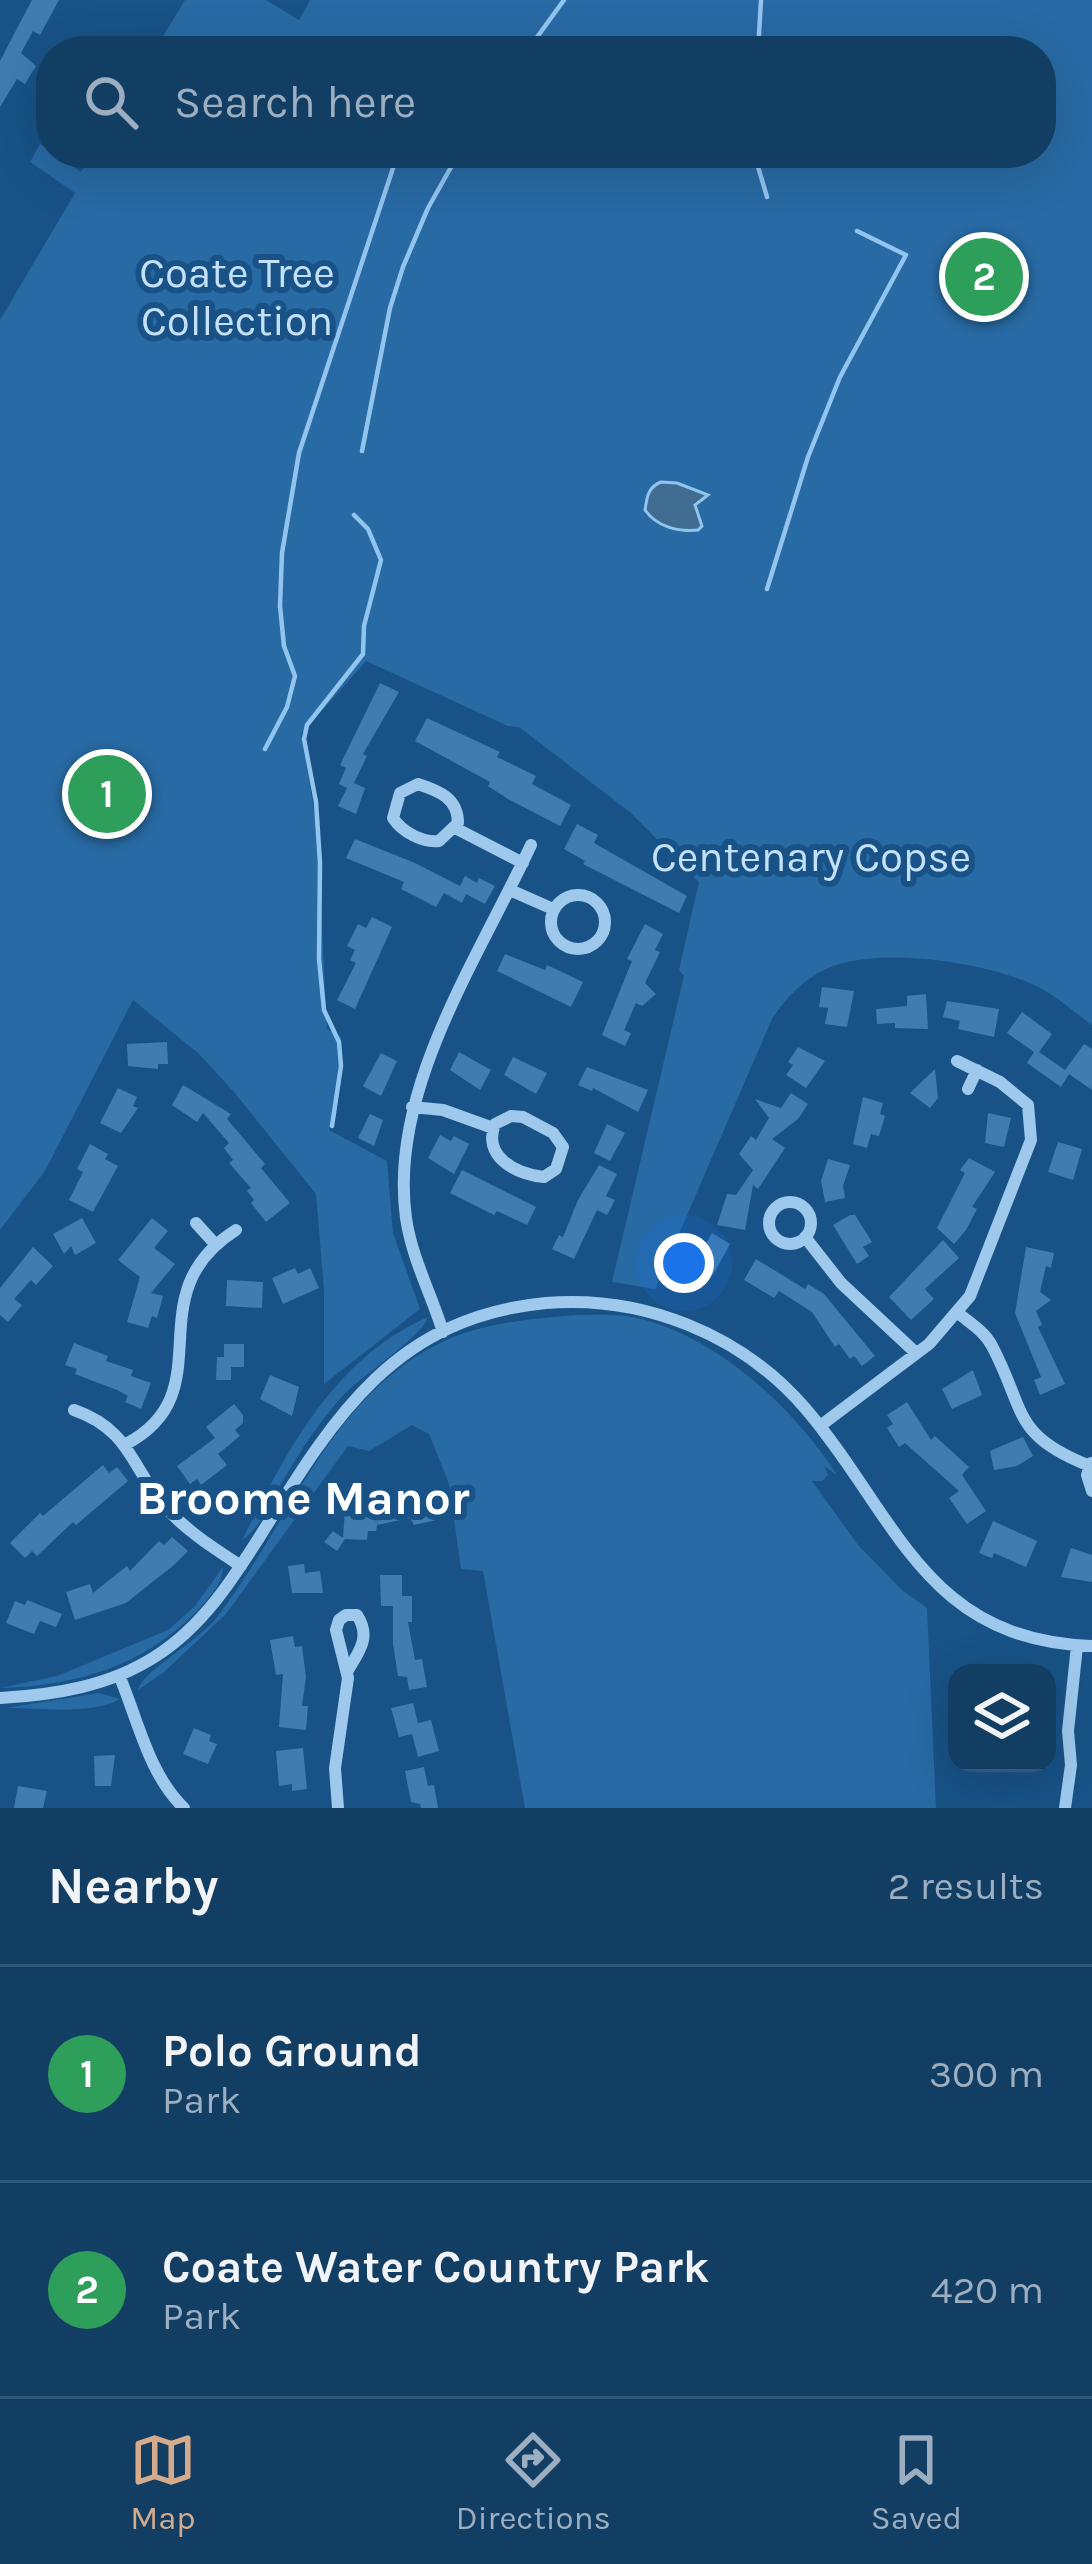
<!DOCTYPE html>
<html lang="en">
<head>
<meta charset="utf-8">
<style>
  :root { --surface:#123e64; --page:#1b456a; --text:#f1f3f6; --muted:#9caebf; --line:#315778; --accent:#d6ab8b }
  body { margin:0; font-family:Karla,sans-serif; background:var(--page); color:var(--text) }
  .controls { position:absolute; right:36px; bottom:36px; display:grid; overflow:hidden; border-radius:24px; box-shadow:0 12px 48px #0002 }
  .controls button { width:108px; height:108px; display:grid; place-items:center; padding:0; border:0; border-bottom:3px solid var(--line); background:var(--surface); color:var(--text); font:60px sans-serif }
  .you { position:absolute; left:684px; top:1263px; width:42px; height:42px; margin:-30px; border:9px solid #fff; border-radius:50%; background:#1a73e8; box-shadow:0 0 0 18px #1a73e833 }
  .badge { display:grid; place-items:center; width:78px; height:78px; border-radius:50%; background:var(--accent); color:#fff; font-size:39px; font-weight:700 }
  .pin { position:absolute; translate:-50% -50%; border:6px solid #fff; box-shadow:0 3px 12px #0006 }
  .list { margin:0; padding:0; list-style:none }
  h2 { display:flex; justify-content:space-between; align-items:center; height:156px; margin:0; padding:0 48px; font-size:51px }
  h2 small { font-size:39px; font-weight:400; color:var(--muted) }
  .list li { display:grid; grid-template-columns:78px 1fr auto; gap:36px; align-items:center; box-sizing:border-box; height:216px; padding:0 48px; border-top:3px solid var(--line) }
  .list b { display:block; font-size:45px; white-space:nowrap }
  .list p { margin:0; font-size:39px; white-space:nowrap; color:var(--muted) }
  .list em { font-size:39px; font-style:normal; color:var(--muted) }
  .icon { flex:none; width:66px; height:66px; fill:none; stroke:currentColor; stroke-width:2; stroke-linecap:round; stroke-linejoin:round }
  .map { position:relative; flex:none; width:1092px; height:1808px; overflow:hidden }
  .search { position:absolute; background:var(--surface); box-shadow:0 12px 48px #0002; left:36px; right:36px; top:36px; height:132px; display:flex; align-items:center; gap:30px; box-sizing:border-box; padding:0 42px; border-radius:48px; color:var(--muted); font-size:45px }
  .sheet { height:588px; background:var(--surface) }
  nav { display:flex; justify-content:space-around; align-items:center; box-sizing:border-box; height:168px; border-top:3px solid var(--line); background:var(--surface); font-size:33px; color:var(--muted) }
  nav a { display:grid; justify-items:center; gap:6px }
  nav .on { color:var(--accent) }
  .map>svg:first-child { display:block }
</style>
</head>
<body>
<div class="map">
<svg width="1092" height="1808" viewBox="0 0 1092 1808">
  <rect width="100%" height="100%" fill="#185286"/>
  <path fill="#286aa4" d="M185 0H266L299 20 310 0H1092V1025C1075 1013 1057 996 1038 987 988 962 878 945 826 969 803 980 786 998 772 1019L655 1289 612 1282 684 976 679 970 699 882 631 813 519 727 508 726 366 661 301 734 317 828 327 1029 341 1037 340 1088 329 1130 387 1161 393 1233 420 1309 324 1384V1290L316 1194 234 1092 199 1054 133 1000 45 1171 0 1230V320L75 193 30 162 40 144 81 172 93 153H1041V51H154Z
    M576 1315C595 1315 615 1314 633 1317 714 1334 794 1407 837 1475L824 1466 828 1475 822 1481H812L858 1545 902 1590 927 1608 936 1808H525L483 1571 461 1569 449 1484 429 1434 412 1425 369 1451 348 1446 226 1614 164 1672 138 1690C142 1671 199 1641 217 1617 289 1524 330 1396 442 1342 483 1322 532 1319 576 1315Z
    M428 1317C421 1339 359 1376 339 1400 316 1426 297 1456 280 1486 269 1506 261 1527 242 1540 287 1451 333 1359 428 1317Z
    M223 1567C222 1586 208 1599 195 1613 141 1667 75 1686 0 1688L57 1676 168 1630 194 1607Z
    M99 1693 120 1699C93 1715 39 1708 6 1708Z"/>
  <path fill="#416c92" stroke="#91c5ef" stroke-width="3" d="M661 482 677 483 708 495 695 505 702 526 698 530C678 532 657 527 645 510 647 497 648 487 661 482Z"/>
  <g fill="none" stroke-linecap="round" stroke-linejoin="round">
    <path stroke="#91c5ef" stroke-width="4.5" d="M527 51 564 0
      M758 51 761 0
      M754 153 767 197
      M362 451 390 308 403 267 428 208 459 153
      M767 589 808 457 840 377 906 255 857 231
      M265 749 287 707 295 676 284 646 280 606 282 553 299 453 398 153
      M332 1126 341 1066 339 1042 324 1010 319 959 320 863 316 802 304 739 307 725 363 654 364 626 381 560 368 529 354 515"/>
  </g>
  <path fill="#407cb0" d="M32 0H59L40 35 33 31 21 53 36 66 25 84 17 79 0 107V61Z
    M380 683 399 692 363 754 367 756 354 783 365 788 356 814 338 806 347 788 339 784 346 768 340 765Z
    M427 718 500 752 497 757 536 776 532 784 571 805 560 826 508 799 488 786 490 782 415 741Z
    M577 824 598 835 594 843 687 896 679 913 583 864 585 861 564 849Z
    M355 839 415 863 460 886 465 876 477 883 479 878 495 886 485 904 466 894 462 903 444 893 436 907 401 889 404 882 346 858Z
    M372 917 392 927 355 1009 337 1000 356 963 350 960 355 950 347 946 358 924 366 928Z
    M645 924 663 934 655 950 660 952 645 983 656 994 642 1006 636 1003 624 1030 631 1033 625 1046 602 1035 632 961 627 959Z
    M505 954 545 970 547 965 583 982 571 1007 497 971Z
    M822 987 854 991 847 1027 825 1024 828 1008 819 1007Z
    M926 994 928 1029 895 1028V1023L877 1024 876 1009 907 1006V996Z
    M947 1001 999 1009 994 1037 958 1029 960 1021 943 1017Z
    M1022 1012 1052 1034 1039 1052 1065 1070 1084 1044 1092 1049V1090L1069 1074 1061 1087 1027 1063 1034 1052 1007 1033Z
    M167 1042 168 1064H158V1069L128 1066 127 1044Z
    M798 1047 825 1061 806 1088 786 1075 793 1065 788 1062Z
    M459 1052 491 1070 480 1090 450 1070Z
    M381 1053 397 1061 381 1096 363 1086Z
    M513 1057 547 1073 536 1094 504 1075Z
    M587 1067 648 1090 638 1112 593 1088 592 1091 578 1085Z
    M935 1069 938 1098 930 1108 910 1093Z
    M183 1085 231 1114 227 1119 265 1164 261 1168 290 1203 266 1222 251 1203 254 1200 247 1191 251 1188 229 1163 233 1160 224 1148 229 1143 203 1113 197 1122 172 1105Z
    M118 1088 137 1097 133 1106 138 1108 121 1133 100 1123Z
    M791 1093 808 1104 798 1119 772 1139 785 1148 758 1189 753 1185 745 1230 717 1225 727 1194 736 1195 753 1170 739 1154 751 1136 756 1140 769 1118 755 1099 781 1108Z
    M863 1097 883 1103 880 1114 885 1116 879 1136 871 1134 867 1148 853 1144Z
    M988 1113 1011 1118 1004 1147 985 1143Z
    M370 1114 383 1120 374 1146 358 1138Z
    M607 1124 625 1133 610 1161 594 1153Z
    M440 1135 451 1141 454 1136 469 1144 454 1174 428 1158Z
    M1058 1142 1082 1149 1073 1180 1048 1172Z
    M90 1144 108 1154 105 1159 118 1166 93 1212 69 1200 83 1172 77 1169Z
    M969 1158 995 1172 972 1207 977 1209 966 1230 954 1244 937 1228 965 1173 960 1170Z
    M828 1159 850 1165 843 1186 845 1198 825 1202 821 1181Z
    M599 1165 617 1174 606 1196 615 1200 607 1215 597 1210 574 1259 552 1249 559 1235 563 1237 578 1200Z
    M462 1170 536 1207 527 1225 497 1211 494 1215 450 1193Z
    M850 1215H855L872 1242 863 1247 869 1256 857 1264 833 1225Z
    M82 1218 96 1243 75 1255 71 1246 64 1254 53 1234Z
    M152 1218 168 1231 154 1248 175 1264 151 1293 163 1296 157 1318 152 1316 148 1328 127 1322 140 1277 118 1260Z
    M712 1233 730 1244 713 1275 696 1262Z
    M943 1240 959 1258 925 1289 934 1299 911 1320 889 1297Z
    M33 1247 53 1266 36 1285 31 1280 14 1299 22 1305 8 1322 0 1315V1288Z
    M1026 1247 1054 1253 1051 1268 1046 1266 1040 1292 1051 1300 1036 1311 1042 1325 1038 1327 1065 1384 1040 1395 1034 1380 1041 1377 1015 1313Z
    M756 1259 805 1289 808 1284 824 1294 875 1356 862 1366 854 1356 850 1359 839 1344 835 1347 812 1312 779 1291 774 1298 744 1280Z
    M295 1268 298 1274 310 1268 319 1288 283 1304 272 1278Z
    M227 1280 263 1282 262 1308 226 1306Z
    M74 1343 108 1356 106 1361 133 1370 131 1376 151 1383 141 1409 125 1402 128 1396 117 1390 75 1374 77 1369 65 1365Z
    M224 1344H244V1367H231V1380H216L217 1357H224Z
    M973 1370 982 1395 952 1409 942 1389Z
    M270 1375 299 1387 292 1416 260 1399Z
    M907 1402 931 1440 935 1436 969 1467 962 1475 986 1511 967 1524 949 1498 959 1491 905 1443 899 1447 887 1428 893 1424 887 1415Z
    M234 1404 243 1415V1423L235 1430 240 1436 218 1454 227 1465 201 1485 197 1479 190 1484 177 1466 215 1438 206 1427Z
    M1023 1437 1033 1456 1017 1466 994 1470 990 1451Z
    M103 1465 109 1473 117 1467 128 1481 76 1525 73 1522 37 1556 32 1551 25 1558 10 1543 40 1513 43 1516Z
    M422 1495 424 1504 436 1501 441 1519 414 1525 410 1518 377 1525 376 1531H368L367 1540 345 1539 337 1551 324 1542 333 1531 343 1538 345 1510 395 1512 393 1502Z
    M993 1521 1037 1541 1026 1567 994 1553 992 1558 979 1553Z
    M172 1537 188 1551 174 1565 126 1603 75 1620 66 1592 90 1584 93 1593 127 1566 130 1571 159 1541 164 1545Z
    M1071 1548 1092 1555V1582L1061 1577Z
    M304 1564 305 1573 320 1571 323 1593H292L288 1566Z
    M380 1575H402V1596H412V1622H408L415 1660 422 1659 427 1687 409 1690 407 1677 398 1676 393 1644V1606H381Z
    M27 1600 62 1614 56 1627 40 1621 34 1634 6 1623 15 1601 25 1605Z
    M293 1636 295 1647 302 1646 306 1677 302 1706H308L306 1730 279 1727 283 1674 276 1675 270 1640Z
    M413 1703 418 1723 431 1720 439 1751 418 1757 412 1734 399 1737 391 1708Z
    M194 1728 211 1735 209 1741 217 1744 208 1764 183 1754Z
    M303 1748 307 1789 292 1791V1784L279 1786 276 1751Z
    M115 1755 111 1786H95L94 1756Z
    M424 1767 428 1786 434 1785 438 1808H421L420 1804 411 1802 405 1771Z
    M18 1786 47 1791 43 1808H14Z"/>
  <g fill="none" stroke-linecap="round" stroke-linejoin="round">
    <path stroke="#9ec9ed" stroke-width="12" d="M418 784C439 791 458 798 458 823L439 841C423 843 402 832 393 818L400 793Z
      M455 828 523 863
      M510 890 553 909
      M551 922a27 27 0 1 1 54 0a27 27 0 1 1-54 0Z
      M968 1089 977 1070
      M412 1107 443 1110 493 1128
      M523 1117 553 1133 563 1147 556 1169 544 1177C515 1174 482 1156 495 1124L511 1116Z
      M769 1223a21 21 0 1 1 42 0a21 21 0 1 1-42 0Z
      M196 1223 215 1244
      M805 1237 841 1283 916 1353
      M958 1313C970 1323 985 1332 992 1346 1026 1410 1011 1435 1090 1466
      M443 1332C431 1293 412 1259 406 1218 388 1091 479 957 531 845
      M74 1410C132 1430 132 1471 167 1509 188 1532 215 1549 241 1566
      M820 1426 929 1344 970 1296 1031 1140 1028 1105 1000 1082 957 1061
      M126 1444C226 1391 133 1295 236 1230
      M1091 1463 1087 1475 1092 1491
      M119 1675C138 1720 149 1775 184 1808
      M0 1698C55 1695 110 1686 156 1656 203 1626 233 1579 262 1533 334 1417 395 1317 546 1303 643 1295 741 1334 805 1408 897 1515 923 1640 1092 1646
      M338 1808 335 1768 348 1678 336 1630 339 1620 346 1615H357C371 1636 360 1651 348 1670
      M1065 1808 1071 1765 1068 1731 1077 1646"/>
  </g>
  <g text-anchor="middle" stroke-width="12" stroke-linejoin="round" paint-order="stroke">
    <g font-size="42" fill="#c4e1f9" stroke="#185286">
      <text x="237" y="287">Coate Tree<tspan x="237" dy="48">Collection</tspan></text>
      <text x="811" y="871">Centenary Copse</text>
    </g>
    <g font-size="48" font-weight="bold" fill="#fff" stroke="#185286">
      <text x="303" y="1514">Broome Manor</text>
    </g>
  </g>
</svg>
<div class="controls">
<button><svg class="icon" aria-label="layers" viewBox="0 0 24 24"><path d="M12 4l9 5-9 5-9-5zM3 14l9 5 9-5"/></svg></button>
</div>
<div class="you"></div>
<div class="pin badge" style="left:107px;top:794px;background:#2e9e5b">1</div>
<div class="pin badge" style="left:984px;top:277px;background:#2e9e5b">2</div>
<div class="search"><svg class="icon" aria-label="search" viewBox="0 0 24 24"><circle cx="10" cy="10" r="6"/><path d="M15 15l6 6"/></svg>Search here</div>
</div>
<section class="sheet">
<h2>Nearby<small>2 results</small></h2>
<ul class="list">
<li><span class="badge" style="background:#2e9e5b">1</span><div><b>Polo Ground</b><p>Park</p></div><em>300 m</em></li>
<li><span class="badge" style="background:#2e9e5b">2</span><div><b>Coate Water Country Park</b><p>Park</p></div><em>420 m</em></li>
</ul>
</section>
<nav>
<a class="on"><svg class="icon" aria-label="map" viewBox="0 0 24 24"><path d="M3 6l6-2 6 2 6-2v14l-6 2-6-2-6 2zM9 4v14M15 6v14"/></svg>Map</a>
<a><svg class="icon" aria-label="directions" viewBox="0 0 24 24"><path d="M12 3l9 9-9 9-9-9zM9 14v-3h6M13 9l2 2-2 2"/></svg>Directions</a>
<a><svg class="icon" aria-label="saved" viewBox="0 0 24 24"><path d="M7 4h10v16l-5-4-5 4z"/></svg>Saved</a>
</nav>
</body>
</html>
